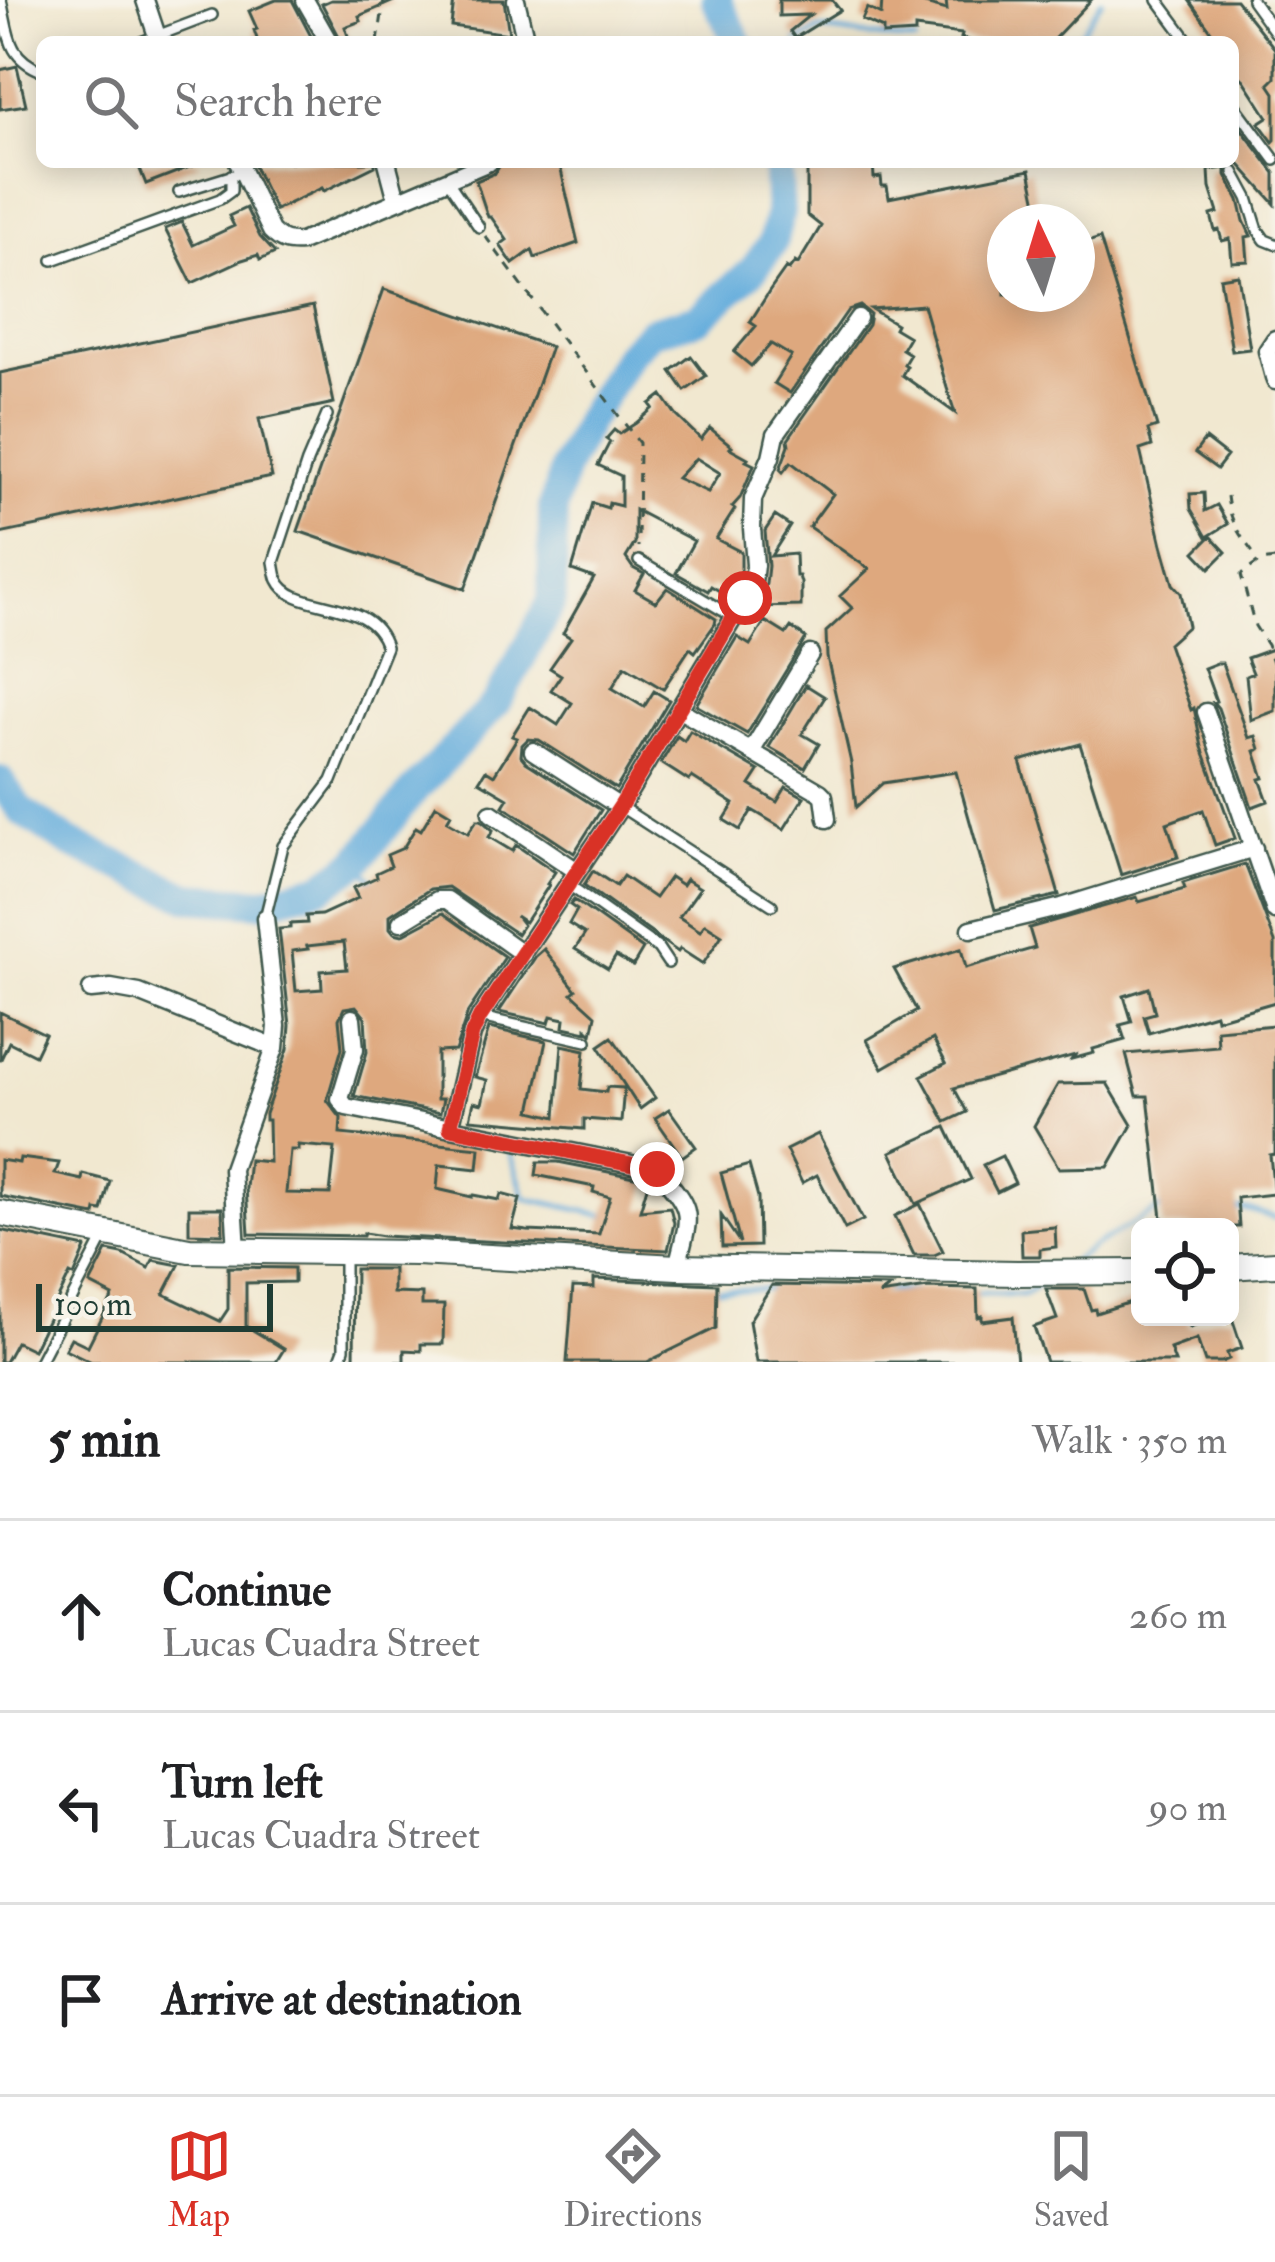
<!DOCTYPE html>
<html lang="en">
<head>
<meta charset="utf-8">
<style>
  :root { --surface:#fff; --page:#f6f6f6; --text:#202124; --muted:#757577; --line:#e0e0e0; --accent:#d93025 }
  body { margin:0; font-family:"IM FELL Double Pica",serif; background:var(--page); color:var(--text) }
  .controls { position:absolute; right:36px; bottom:36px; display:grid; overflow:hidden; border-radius:18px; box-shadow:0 6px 30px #0003 }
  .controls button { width:108px; height:108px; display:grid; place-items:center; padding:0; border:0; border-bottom:3px solid var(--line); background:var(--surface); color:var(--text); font:60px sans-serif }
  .compass { position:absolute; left:987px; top:204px; width:108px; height:108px; border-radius:50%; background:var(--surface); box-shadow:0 6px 30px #0003; rotate:356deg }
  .scale { position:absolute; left:36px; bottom:30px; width:237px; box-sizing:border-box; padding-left:12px; border:6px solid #1f3d34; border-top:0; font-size:33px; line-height:42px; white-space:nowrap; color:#1f3d34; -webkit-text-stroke:9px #f7f3e8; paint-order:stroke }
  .stop { position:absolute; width:36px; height:36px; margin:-27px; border:9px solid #d93025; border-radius:50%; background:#fff }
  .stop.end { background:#d93025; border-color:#fff; box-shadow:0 3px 12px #0008 }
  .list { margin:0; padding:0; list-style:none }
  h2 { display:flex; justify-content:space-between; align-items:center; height:156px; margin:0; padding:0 48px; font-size:51px }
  h2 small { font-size:39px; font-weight:400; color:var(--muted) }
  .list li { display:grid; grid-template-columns:78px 1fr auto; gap:36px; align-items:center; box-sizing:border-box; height:192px; padding:0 48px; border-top:3px solid var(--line) }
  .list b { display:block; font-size:45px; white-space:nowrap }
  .list p { margin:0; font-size:39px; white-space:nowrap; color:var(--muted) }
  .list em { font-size:39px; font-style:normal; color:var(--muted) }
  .icon { flex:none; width:66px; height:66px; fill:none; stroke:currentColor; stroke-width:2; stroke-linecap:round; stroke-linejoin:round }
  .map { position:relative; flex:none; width:1275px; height:1362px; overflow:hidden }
  .search { position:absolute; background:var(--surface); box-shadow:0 6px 30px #0003; left:36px; right:36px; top:36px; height:132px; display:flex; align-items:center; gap:30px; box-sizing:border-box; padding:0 42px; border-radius:18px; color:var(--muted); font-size:45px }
  .sheet { height:732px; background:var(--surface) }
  nav { display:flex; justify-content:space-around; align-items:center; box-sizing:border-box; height:168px; border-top:3px solid var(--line); background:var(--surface); font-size:33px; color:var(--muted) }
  nav a { display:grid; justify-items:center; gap:6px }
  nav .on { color:var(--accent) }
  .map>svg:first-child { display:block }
</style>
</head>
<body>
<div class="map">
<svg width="1275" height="1362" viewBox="0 0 1275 1362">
  <rect width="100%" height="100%" fill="#f7f3e8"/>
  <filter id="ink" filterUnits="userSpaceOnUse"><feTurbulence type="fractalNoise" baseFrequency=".00833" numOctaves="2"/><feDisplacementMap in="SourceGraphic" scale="24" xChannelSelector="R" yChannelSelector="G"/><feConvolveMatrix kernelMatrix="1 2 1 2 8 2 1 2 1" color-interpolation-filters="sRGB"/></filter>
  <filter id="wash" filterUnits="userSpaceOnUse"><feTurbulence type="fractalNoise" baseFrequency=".004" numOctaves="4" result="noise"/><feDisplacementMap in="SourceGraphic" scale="48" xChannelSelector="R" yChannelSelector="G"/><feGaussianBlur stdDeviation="2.7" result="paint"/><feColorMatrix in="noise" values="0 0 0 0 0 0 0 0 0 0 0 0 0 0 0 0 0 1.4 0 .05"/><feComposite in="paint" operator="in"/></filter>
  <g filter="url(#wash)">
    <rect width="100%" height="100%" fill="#f1e8d0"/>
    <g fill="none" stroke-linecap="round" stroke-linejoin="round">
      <path stroke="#66aedd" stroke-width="4.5" d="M797 42 820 30 916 42
        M1075 42 1102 0
        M357 862 375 882
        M508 1146 525 1198 607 1216
        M1234 1209 1250 1210 1275 1218
        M1070 1263 1095 1245 1163 1207
        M714 1289H775
        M882 1290 913 1291
        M972 1293 1025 1295 1041 1283"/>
      <path stroke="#66aedd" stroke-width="30" d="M716 0 738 42
        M0 781 21 811 70 843 189 897 262 902 323 886 357 862 411 794 496 703 529 644 552 601 553 508 564 469 588 420 629 353 651 331 699 318 753 270 772 244 780 212 777 162"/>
    </g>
    <g id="blocks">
      <path fill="#dea87e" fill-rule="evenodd" d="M276 0H292L313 40 258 42 254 30 257 29 249 11Z
        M331 0H396L359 16 361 21 345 27 349 39 342 42 322 4Z
        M454 0H504L509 34 451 26Z
        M779 0H832L840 10 795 38 790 31 810 15 779 16Z
        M882 0H910L947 10 946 0H1091L1053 40 1034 42H974L961 38 962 34 915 28V33L883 35V29L862 20 867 8 881 15Z
        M1189 0H1236L1275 49V78L1269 84 1275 93V140L1273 142 1259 123 1268 117 1244 80 1233 70V42H1219Z
        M17 66 26 105 0 109V70Z
        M1233 118 1275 173V204L1233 157Z
        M137 162H199L200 163 146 184Z
        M252 162H375V166L324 191 322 188 275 210Z
        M502 162H559L578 243 535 258 532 250 513 264 500 245 507 240 491 217H488L476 181 495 173Z
        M845 162H873L874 178 881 177 882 186H887L889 198 1030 170 1041 222H1005V294H1077V245L1100 238 1157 427 1148 430 1152 446 1140 450 1162 545 1173 584 1181 593 1188 626 1168 644 1191 710 1194 708 1202 747 1235 838 1215 845 1203 810 1167 823 1178 857 1121 875 1080 744 1020 761 1059 895 995 910 956 772 883 783 856 807 851 763 827 657 826 632 852 608 840 596 869 569 809 527 833 494 791 462 783 472 780 469 789 445 788 439 868 325 870 314 860 306 848 310 790 393 774 383 791 356 771 344 751 366 734 352 756 326 750 322 769 292 786 268 789 270 795 262 798 264 821 226 807 215V169L845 165ZM923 305 947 388 955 413 902 375 907 366 904 364 910 354 902 349 909 337 894 328 896 324 871 309Z
        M1226 168V175L1239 200 1244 221 1251 236 1246 237 1248 261 1232 262 1230 239 1222 241 1219 230 1215 231 1211 215 1218 213 1210 188 1209 170Z
        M246 208 260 237 275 253 260 260 258 255 242 260 192 283 165 229 182 222 193 245 234 226 229 216Z
        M1238 275 1250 349 1232 351 1220 278Z
        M384 289 551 347 465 589 298 531Z
        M313 306 334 403 259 419 272 477 0 534V373Z
        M691 356 706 376 685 391 671 371Z
        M662 395 676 415 701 439 710 428 732 446 730 448 748 458 746 461 754 465 740 498 732 507 735 509 716 539 741 552V578L731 598 711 586 708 591 676 573 694 541 635 510V543L626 558 633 568 644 574 635 590 656 602 667 588 716 619 715 624 695 652 690 648 663 689 625 666 612 688 644 707 654 691 669 700 616 789 539 740 528 739 522 745 521 756 526 762 601 810 574 853 503 806 508 798 479 781 486 770 494 775 517 738 512 736 530 707 558 725 572 703 551 690 561 675 550 668 571 638 563 633 594 578 572 570 592 503 608 508 609 503 621 506V476L598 465 610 442 606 439 614 430 619 434 636 423 653 408 650 404ZM696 458 720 473 708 492 677 478Z
        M1205 439 1227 456 1217 469 1195 453Z
        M1204 493 1205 511 1217 505 1228 524 1207 537 1191 509 1190 494Z
        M775 516 790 526 771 556 795 554 796 576H799L801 583V606L757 607 766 584 768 566 765 531Z
        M1211 536 1226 552 1210 568 1195 552Z
        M765 621 786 634 791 627 806 638 747 734 696 705 737 637 750 645Z
        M1275 648V711L1251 720 1246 676 1253 673 1247 658Z
        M1217 663H1222L1249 738 1256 736 1260 749 1255 751 1264 778 1260 779 1268 801 1252 807 1218 708 1213 702 1216 701 1204 668Z
        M806 685 825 697 802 734 819 744 805 768 769 747Z
        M690 731 759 771 750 785 777 802 786 787 804 797 784 829 752 810 740 830 724 820 734 804 692 777 689 781 661 763 677 736 684 741Z
        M436 805 451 814 447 821 468 833 477 820H481L493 830 489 837 512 851 516 845 555 872 547 884 549 885 525 922 516 916 523 925 517 934 448 887 430 889 390 915V928L394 933 402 935 443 913 505 957 468 1012 455 1051 437 1052V1099H443L440 1113 354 1096 367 1052 365 1017 356 1006 344 1008 339 1019 342 1048 327 1100 341 1118 340 1134 480 1148 478 1169 439 1165 437 1189 472 1197 473 1195 499 1200 501 1194 520 1199 512 1229 527 1231 599 1234 610 1197 593 1192 594 1187 536 1175 538 1162H558L649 1180 640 1210 670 1207 674 1223 668 1250 383 1236 364 1233 363 1236 249 1234 246 1188 249 1160 269 1162 268 1120H265V1114L288 1049 290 1025 279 929 290 928V924L307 923 306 916 321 915 358 898 353 888 377 877 376 873 391 866 387 855 403 848 416 827 421 830ZM344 942 347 969 321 971 322 989 296 991 292 951 308 949 307 946ZM298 1145 335 1148 330 1194 286 1193 290 1150H298Z
        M1245 864 1275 942V1002L1216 1019 1215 1014 1149 1033 1144 1016 1155 1013 1149 988 1124 996 1132 1022 1120 1025 1125 1040 1093 1049 1094 1053 1072 1059 1075 1055 954 1088 967 1112 946 1122 921 1076 946 1063 933 1039 883 1068 867 1040 917 1011 894 969 961 949 966 968 1035 948 1029 928 1137 897 1139 902 1185 889 1183 883Z
        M593 871 616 886 623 876 655 898 670 877 682 885 686 879 700 888 679 917 700 931 705 924 722 935 703 964 680 949 678 952 584 885Z
        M574 900 643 949 633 966 616 956 608 969 575 949 585 934 569 924 577 910 570 905Z
        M544 949 576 990 572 993 596 1015 592 1034 587 1029V1032L564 1027 565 1019 551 1016 549 1023 499 1012 536 956Z
        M0 1012 45 1034 35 1055 9 1042 0 1061Z
        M1275 1025V1154L1270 1155 1274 1194 1237 1198 1239 1227H1163L1148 1096H1137L1126 1054 1218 1046 1217 1030Z
        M489 1028 546 1041 531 1111 556 1117 562 1045 585 1050 581 1089 606 1092 607 1087 624 1088 621 1122 584 1119V1129L470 1119 474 1102 482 1104 487 1080 475 1077Z
        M612 1037 655 1098 640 1109 599 1046Z
        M1107 1083 1132 1125 1108 1167 1059 1168 1034 1126 1058 1084Z
        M669 1109 696 1147 682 1157 655 1118Z
        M946 1127 971 1179 916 1204 891 1152Z
        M818 1134 863 1220 845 1229 817 1175 802 1183 786 1150Z
        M1002 1156 1015 1183 997 1192 983 1165Z
        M20 1158 59 1163 55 1174 82 1180 83 1174 110 1181 102 1211 96 1210 95 1215 0 1196V1160L19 1163Z
        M749 1165 758 1197 759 1246 722 1247 721 1215 740 1243 721 1173Z
        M920 1204 943 1251 934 1255H914L895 1216Z
        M189 1208H222L223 1234 189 1233Z
        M1055 1227 1056 1247 1040 1249V1256H1022L1021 1230Z
        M0 1230 86 1248 74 1276 70 1274 33 1350 16 1342 5 1362H0Z
        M107 1251 122 1254 149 1268 153 1260 179 1265 164 1294 220 1321 228 1309V1267L294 1268V1282L246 1283V1326L284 1349 276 1362H92L65 1349 71 1338 88 1346 113 1296 90 1284Z
        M355 1269H393V1293L422 1294V1305H444L443 1344H421V1351L404 1350V1362H354Z
        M594 1279 717 1284 716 1328 647 1362H567L573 1287 594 1288Z
        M772 1285 891 1287 879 1295 928 1288 977 1289 978 1317 982 1316V1321L1013 1317 1017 1362H756L749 1321Z
        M1046 1289H1084L1091 1310 1095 1309 1096 1313 1140 1299V1317H1186L1190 1327 1216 1317H1230V1312L1242 1348 1227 1353 1229 1359 1222 1362H1205L1197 1339 1170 1349 1175 1362H1046L1034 1327 1057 1319Z"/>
    </g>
  </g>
  <g filter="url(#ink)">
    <use href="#blocks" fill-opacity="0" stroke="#3e574b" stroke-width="3"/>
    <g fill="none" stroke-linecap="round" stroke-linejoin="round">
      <g stroke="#3e574b" stroke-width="14">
        <path id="service" d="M1 0C9 33 6 57 42 71
          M1158 0 1189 42
          M1252 0 1275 32
          M141 42 212 15
          M1233 103 1275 160
          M1234 172 1248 198 1258 230 1265 240 1275 244
          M446 178 479 227
          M179 192 237 174
          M53 260 220 199 231 191V175
          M639 561 735 618
          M621 807 772 905
          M569 885 658 948 668 963
          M265 918 283 846 332 781 386 647C371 594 294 615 278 580 276 576 275 566 274 562L307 462 327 415
          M480 1017 587 1041
          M39 1362 105 1235
          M339 1362 344 1349V1252"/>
      </g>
      <g stroke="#3e574b" stroke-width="21">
        <path id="minor" d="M145 0 159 42
          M305 0 329 42
          M516 0 526 42
          M238 162 271 231C281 241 287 243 301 242L489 162
          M387 162 397 200
          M1275 339 1267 351 1275 381
          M680 710 820 792 824 796 827 819
          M1206 712 1275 911
          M533 751 620 807
          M751 752 810 654
          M491 813 577 871
          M401 922 437 900H447L523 954
          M971 929 1062 907 1254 848
          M91 990 111 988 139 993 275 1048
          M352 1018 355 1049 340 1099 346 1107 657 1169C696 1214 690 1212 677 1267
          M450 1128 472 1034 480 1017 620 807 745 599 753 582 755 565 752 528 753 499 771 457 776 434 858 318
          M237 1251 232 1169 275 1048 277 1026 265 918"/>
      </g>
      <g stroke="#3e574b" stroke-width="28">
        <path id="secondary" d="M0 1213 189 1250 416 1253 677 1267 1017 1273 1140 1272
          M1230 1267 1275 1264"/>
      </g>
      <path stroke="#3e574b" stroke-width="3" stroke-dasharray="9 9" stroke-linecap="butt" d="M378 42 384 0
        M485 236 639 443 638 547
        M1227 496C1230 524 1242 538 1258 559
        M1275 559 1260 561 1241 575 1255 626 1267 645 1275 668"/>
      <use href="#service" stroke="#fff" stroke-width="9"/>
      <use href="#minor" stroke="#fff" stroke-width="16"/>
      <use href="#secondary" stroke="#fff" stroke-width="24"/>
    </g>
  </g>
  <g fill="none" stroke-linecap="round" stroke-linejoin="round" filter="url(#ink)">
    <path stroke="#d93025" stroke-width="15" d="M657 1169 450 1128 472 1034 480 1017 620 807 745 598"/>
  </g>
</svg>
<div class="controls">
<button><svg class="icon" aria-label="locate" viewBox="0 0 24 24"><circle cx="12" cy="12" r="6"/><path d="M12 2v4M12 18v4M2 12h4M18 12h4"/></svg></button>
</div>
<svg class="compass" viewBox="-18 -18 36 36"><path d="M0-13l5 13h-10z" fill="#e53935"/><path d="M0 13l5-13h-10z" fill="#757577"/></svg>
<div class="scale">100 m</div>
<div class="stop" style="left:745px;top:598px"></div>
<div class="stop end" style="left:657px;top:1169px"></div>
<div class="search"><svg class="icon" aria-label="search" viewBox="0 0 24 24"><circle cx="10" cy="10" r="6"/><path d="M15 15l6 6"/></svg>Search here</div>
</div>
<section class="sheet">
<h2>5 min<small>Walk · 350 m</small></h2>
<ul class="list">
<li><svg class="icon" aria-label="ahead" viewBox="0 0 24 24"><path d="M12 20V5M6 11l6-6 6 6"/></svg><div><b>Continue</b><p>Lucas Cuadra Street</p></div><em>260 m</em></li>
<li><svg class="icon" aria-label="left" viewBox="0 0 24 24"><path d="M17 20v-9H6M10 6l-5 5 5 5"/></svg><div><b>Turn left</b><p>Lucas Cuadra Street</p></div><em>90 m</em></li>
<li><svg class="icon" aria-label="arrive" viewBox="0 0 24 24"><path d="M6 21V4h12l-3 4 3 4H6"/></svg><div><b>Arrive at destination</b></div></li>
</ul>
</section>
<nav>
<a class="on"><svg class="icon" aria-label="map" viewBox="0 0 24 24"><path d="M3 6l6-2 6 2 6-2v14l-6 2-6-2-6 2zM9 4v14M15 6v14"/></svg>Map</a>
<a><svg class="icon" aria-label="directions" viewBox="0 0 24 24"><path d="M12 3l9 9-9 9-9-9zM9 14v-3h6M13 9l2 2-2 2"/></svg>Directions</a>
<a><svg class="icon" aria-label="saved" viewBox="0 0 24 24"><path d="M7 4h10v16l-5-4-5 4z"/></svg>Saved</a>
</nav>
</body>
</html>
